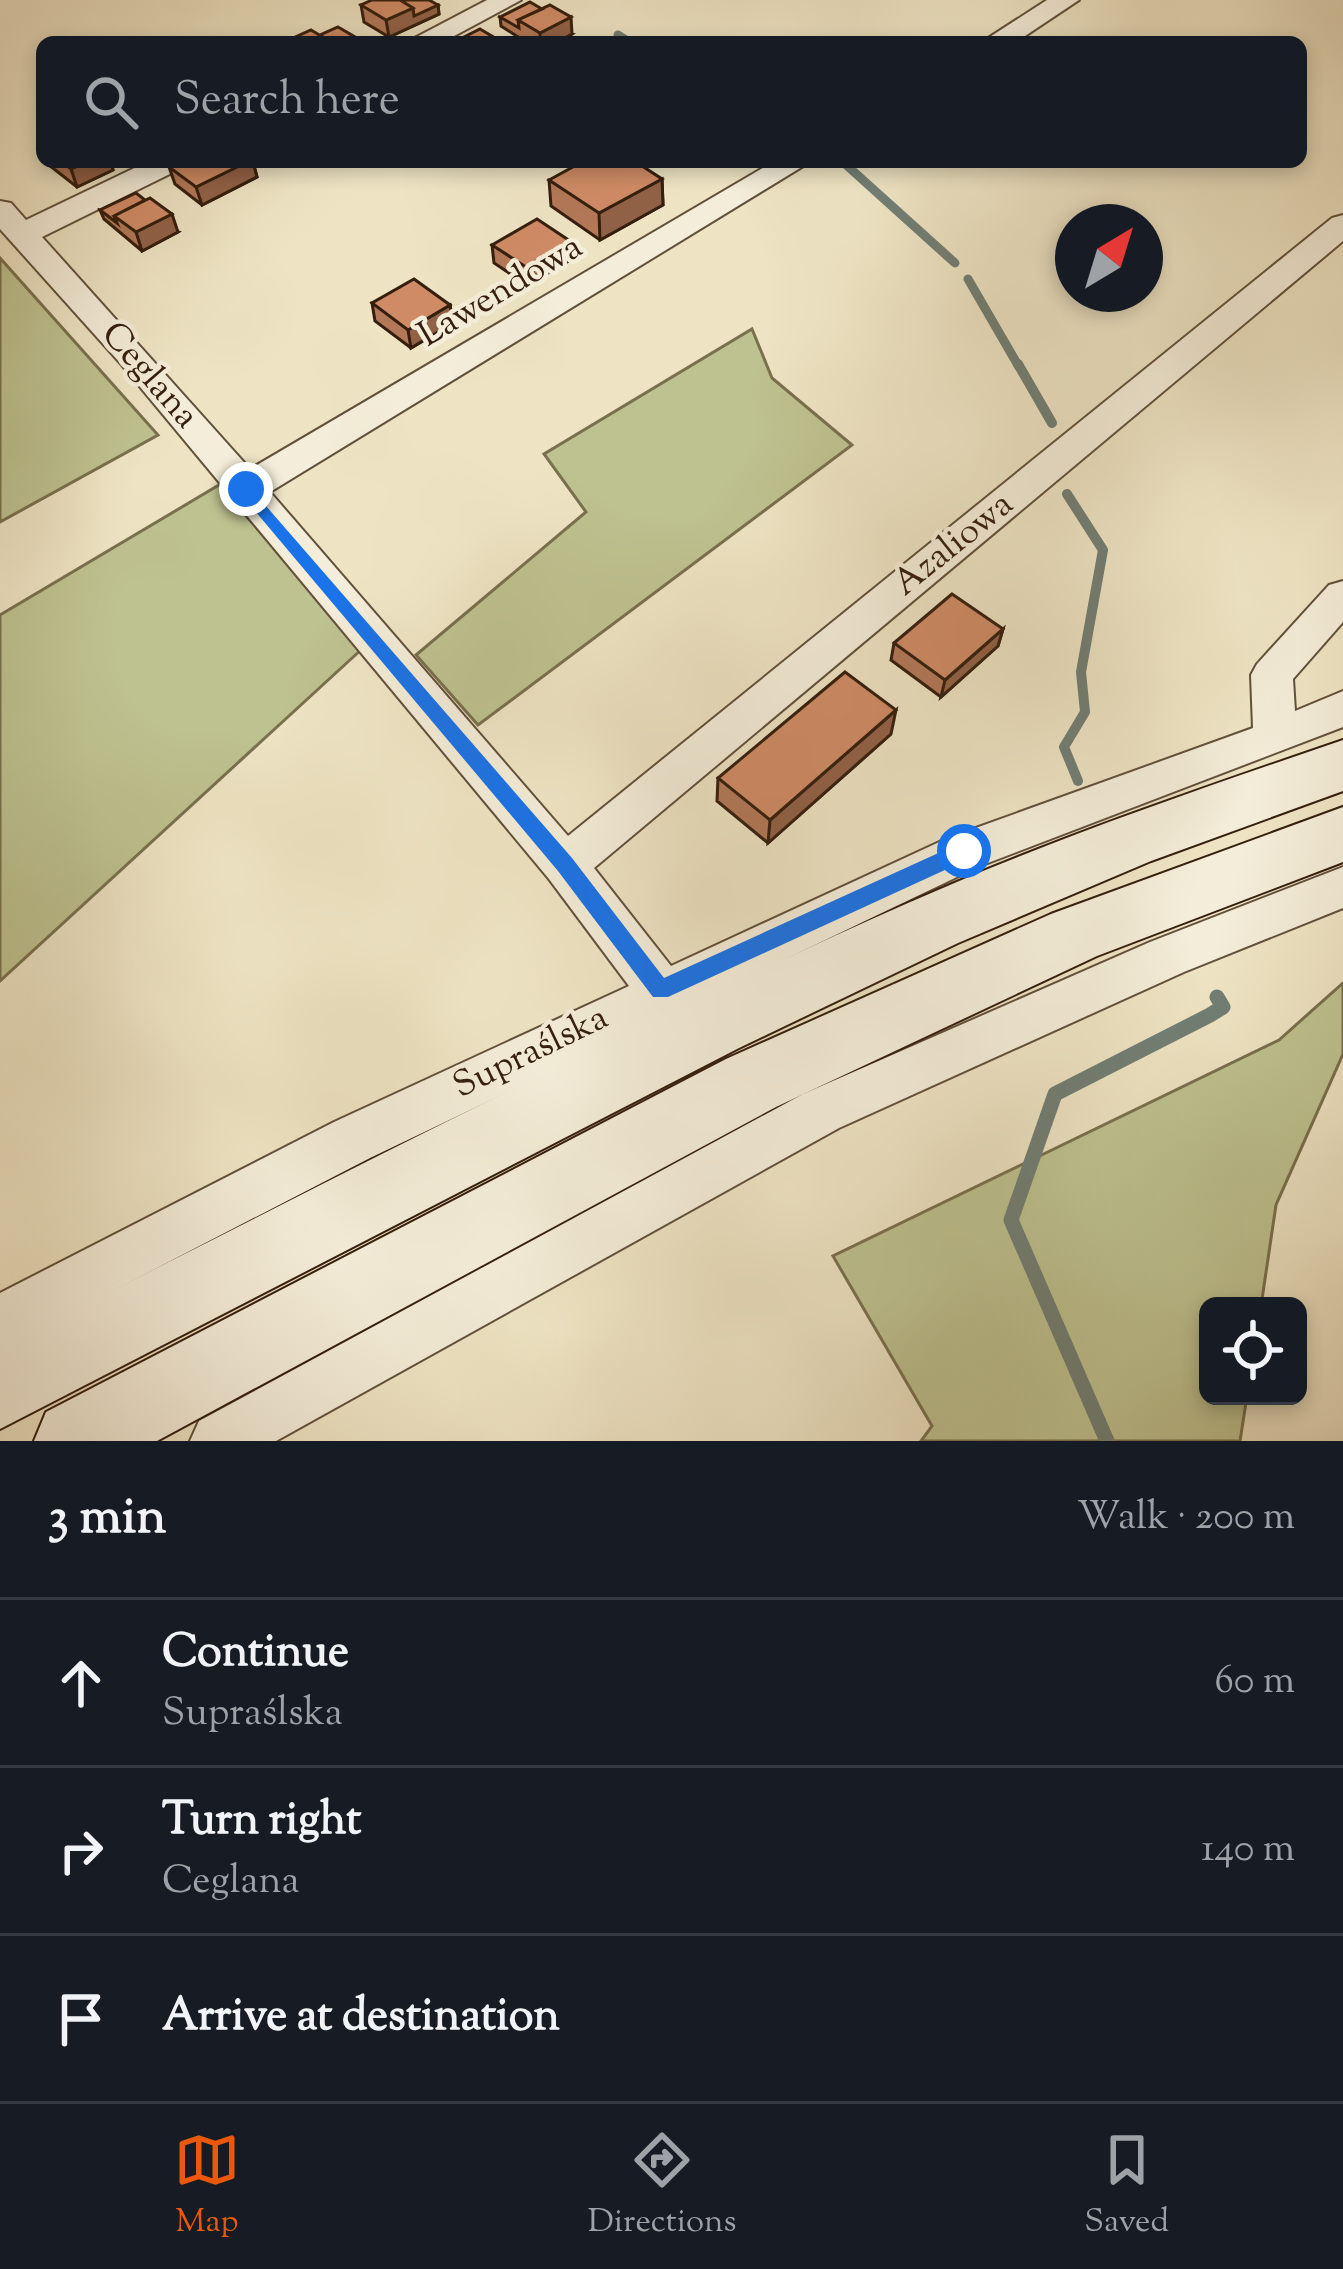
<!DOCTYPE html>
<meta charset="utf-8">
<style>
:root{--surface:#171b24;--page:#20242c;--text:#f1f3f6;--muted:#9ea1a6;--line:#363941;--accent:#ea580c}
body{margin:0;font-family:"Sorts Mill Goudy",serif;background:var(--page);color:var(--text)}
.controls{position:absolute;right:36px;bottom:36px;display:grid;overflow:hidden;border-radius:18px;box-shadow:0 6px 18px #0003}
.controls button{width:108px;height:108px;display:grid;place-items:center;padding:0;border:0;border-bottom:3px solid var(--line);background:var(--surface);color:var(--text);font:60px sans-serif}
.compass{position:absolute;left:1055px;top:204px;width:108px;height:108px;border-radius:50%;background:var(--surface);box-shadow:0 6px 18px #0003;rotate:38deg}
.stop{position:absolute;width:36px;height:36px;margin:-27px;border:9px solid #1a73e8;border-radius:50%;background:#fff}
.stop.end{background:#1a73e8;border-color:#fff;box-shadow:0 3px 12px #0008}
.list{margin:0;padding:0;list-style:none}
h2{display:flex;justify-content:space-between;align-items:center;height:156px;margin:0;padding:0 48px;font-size:51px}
h2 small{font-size:39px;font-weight:400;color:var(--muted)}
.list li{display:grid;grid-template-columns:78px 1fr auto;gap:36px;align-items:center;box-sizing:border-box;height:168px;padding:0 48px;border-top:3px solid var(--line)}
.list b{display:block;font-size:45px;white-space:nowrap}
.list p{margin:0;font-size:39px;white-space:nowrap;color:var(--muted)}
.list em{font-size:39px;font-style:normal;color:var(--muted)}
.icon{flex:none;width:66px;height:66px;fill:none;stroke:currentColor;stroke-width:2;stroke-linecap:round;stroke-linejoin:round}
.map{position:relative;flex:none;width:1343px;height:1441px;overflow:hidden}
.search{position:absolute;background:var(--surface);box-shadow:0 6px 18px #0003;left:36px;right:36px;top:36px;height:132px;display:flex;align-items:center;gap:30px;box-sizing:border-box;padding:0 42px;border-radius:18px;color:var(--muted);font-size:45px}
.sheet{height:660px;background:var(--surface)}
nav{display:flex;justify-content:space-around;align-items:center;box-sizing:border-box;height:168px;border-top:3px solid var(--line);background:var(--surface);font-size:33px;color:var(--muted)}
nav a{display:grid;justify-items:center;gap:6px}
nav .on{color:var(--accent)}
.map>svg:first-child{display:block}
.green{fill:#bec290;stroke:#79704e;stroke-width:3}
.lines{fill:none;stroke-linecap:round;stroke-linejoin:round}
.stream-far2{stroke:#717e74;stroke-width:9}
.stream-far1{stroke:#717e74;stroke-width:10}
.stream{stroke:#717e74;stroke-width:15}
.street-casing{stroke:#62503b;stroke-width:4}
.secondary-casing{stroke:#341e0d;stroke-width:4}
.street{fill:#f4edd9;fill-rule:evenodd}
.secondary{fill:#f4edd9;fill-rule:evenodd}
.wall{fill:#b27858;stroke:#341e0d;stroke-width:3}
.shaded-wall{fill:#916147;stroke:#341e0d;stroke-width:3}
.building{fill:#cf8b66;stroke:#341e0d;stroke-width:3}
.route{fill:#1a73e8}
.labels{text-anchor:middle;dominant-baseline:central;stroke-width:9;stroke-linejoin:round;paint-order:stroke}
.street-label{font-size:36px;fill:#341e0d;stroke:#f4edd9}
</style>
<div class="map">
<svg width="1343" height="1441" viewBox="0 0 1343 1441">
<rect width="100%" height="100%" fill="#eee4c4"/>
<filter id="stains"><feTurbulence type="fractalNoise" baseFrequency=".00167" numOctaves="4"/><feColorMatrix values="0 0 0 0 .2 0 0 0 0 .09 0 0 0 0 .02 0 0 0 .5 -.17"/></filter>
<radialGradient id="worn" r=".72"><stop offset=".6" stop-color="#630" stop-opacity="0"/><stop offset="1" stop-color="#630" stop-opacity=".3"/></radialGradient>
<path class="green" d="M 0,258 L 158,435 L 0,522 Z
M 752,329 L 772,378 L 852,445 L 478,725 L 416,655 L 586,512 L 544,454 Z
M 219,485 L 363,648 L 0,981 L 0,615 Z
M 1343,983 L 1343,1054 L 1276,1205 L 1261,1306 L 1208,1306 L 1208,1396 L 1247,1396 L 1240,1441 L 921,1441 L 932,1426 L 833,1256 L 1279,1040 Z"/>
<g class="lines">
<path class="stream-far2" d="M 618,35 L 629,42
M 843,162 L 955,263
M 968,279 L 1019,367"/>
<path class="stream-far1" d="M 1018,364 L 1052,423
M 1067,494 L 1103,550 L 1081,672 L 1085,712 L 1064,747 L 1078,781"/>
<path class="stream" d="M 1107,1441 L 1011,1220 L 1055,1094 L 1210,1015 L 1223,1007 L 1217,997"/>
<defs>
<path id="street" d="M 487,0 L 521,0 L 443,42 L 407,42 Z
M 1047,0 L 1079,0 L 1016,42 L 982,42 Z
M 147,162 L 186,162 L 182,168 L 42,237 L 250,469 L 773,162 L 810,162 L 270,492 L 568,836 L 1332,218 L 1343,215 L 1343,241 L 594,868 L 671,966 L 948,838 L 1253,728 L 1251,675 L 1257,664 L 1329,585 L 1343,581 L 1343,622 L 1293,679 L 1295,711 L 1343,691 L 1343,727 L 980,866 L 370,1158 L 0,1349 L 0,1293 L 334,1122 L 629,986 L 549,879 L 121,364 L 0,229 L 0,201 L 11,203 L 26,220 Z
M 1343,867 L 1343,908 L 1184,972 L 839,1128 L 276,1441 L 190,1441 L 199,1421 L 803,1094 L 1150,942 Z"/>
<path id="secondary" d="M 1343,740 L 1343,791 L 1151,861 L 958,943 L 739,1048 L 0,1429 L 0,1347 C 301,1196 600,1039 908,903 C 1050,840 1197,790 1343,740 Z
M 1343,807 L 1343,862 L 1097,956 L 776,1107 L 157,1441 L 34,1441 L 46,1412 L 726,1059 L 1051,914 Z"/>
</defs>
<use href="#street" class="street-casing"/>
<use href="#secondary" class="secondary-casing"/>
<use href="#street" class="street"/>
<use href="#secondary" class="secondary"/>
</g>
<path class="wall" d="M 361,5 L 438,5 L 439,14 L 389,37 L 364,22 Z
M 500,17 L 572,34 L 558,42 L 526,42 L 501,26 Z
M 45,162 L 111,162 L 113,170 L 77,187 Z
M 179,162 L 253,162 L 257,177 L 202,205 L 175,184 L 169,167 Z
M 662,179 L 663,205 L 600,240 L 551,206 L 549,180 Z
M 100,210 L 178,232 L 142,251 L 104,219 Z
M 570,241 L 572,259 L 527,285 L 494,263 L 492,245 Z
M 372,303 L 450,305 L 453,323 L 411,348 L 375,321 Z
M 1003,629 L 998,646 L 941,697 L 891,660 L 894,643 Z
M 891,734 L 768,843 L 717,801 L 718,778 Z"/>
<path class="shaded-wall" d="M 438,5 L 439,14 L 389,37 L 386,20 L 413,8 Z
M 571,17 L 572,34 L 558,42 L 540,42 L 540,33 Z
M 86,162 L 111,162 L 113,170 L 77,187 L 71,169 Z
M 247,162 L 253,162 L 257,177 L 202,205 L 196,187 Z
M 662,179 L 663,205 L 600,240 L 599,213 Z
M 172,214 L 178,232 L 142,251 L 136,232 Z
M 570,241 L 572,259 L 527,285 L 526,267 Z
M 450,305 L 453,323 L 411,348 L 408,330 Z
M 1003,629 L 998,646 L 941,697 L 945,680 Z
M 896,710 L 891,734 L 768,843 L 770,820 Z"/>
<path class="building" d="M 372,0 L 400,0 L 413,8 L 386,20 L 361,5 Z
M 400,0 L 429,0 L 438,5 L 414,16 L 413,8 Z
M 530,2 L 542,9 L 518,20 L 519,28 L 500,17 Z
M 550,5 L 571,17 L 540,33 L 518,20 Z
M 338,27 L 362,41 L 331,42 L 320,35 Z
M 480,29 L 502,42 L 454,42 Z
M 311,30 L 331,42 L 284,42 Z
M 62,162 L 86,162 L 71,169 Z
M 179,162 L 247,162 L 196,187 L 169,167 Z
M 582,162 L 636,162 L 662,179 L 599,213 L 549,180 Z
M 136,193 L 145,200 L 114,216 L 117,223 L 100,210 Z
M 150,198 L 172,214 L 136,232 L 114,216 Z
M 537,219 L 570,241 L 526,267 L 492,245 Z
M 414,279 L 450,305 L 408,330 L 372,303 Z
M 952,594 L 1003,629 L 945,680 L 894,643 Z
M 845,672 L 896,710 L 770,820 L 718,778 Z"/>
<path class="route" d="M 246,483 L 572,858 L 664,978 L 956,845 L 971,845 L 971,858 L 668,997 L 653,997 L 558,871 L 240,493 L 240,484 Z"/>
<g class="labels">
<g class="street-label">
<text transform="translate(501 292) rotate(-31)">Lawendowa</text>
<text transform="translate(149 376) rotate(49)">Ceglana</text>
<text transform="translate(954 545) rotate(-39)">Azaliowa</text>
<text transform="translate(531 1053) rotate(-26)">Supraślska</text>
</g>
</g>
<rect width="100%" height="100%" filter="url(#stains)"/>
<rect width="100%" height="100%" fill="url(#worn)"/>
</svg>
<div class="controls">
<button><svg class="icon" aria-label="locate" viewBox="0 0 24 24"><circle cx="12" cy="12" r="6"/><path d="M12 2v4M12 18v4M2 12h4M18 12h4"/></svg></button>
</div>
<svg class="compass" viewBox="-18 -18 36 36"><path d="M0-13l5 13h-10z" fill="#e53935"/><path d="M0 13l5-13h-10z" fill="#9ea1a6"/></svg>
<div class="stop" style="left:964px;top:851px"></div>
<div class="stop end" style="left:246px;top:489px"></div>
<div class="search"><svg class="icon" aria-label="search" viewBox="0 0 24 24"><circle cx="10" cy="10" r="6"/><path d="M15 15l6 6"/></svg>Search here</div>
</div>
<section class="sheet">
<h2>3 min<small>Walk · 200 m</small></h2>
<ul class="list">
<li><svg class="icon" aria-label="ahead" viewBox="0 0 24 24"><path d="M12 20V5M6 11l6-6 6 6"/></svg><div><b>Continue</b><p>Supraślska</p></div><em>60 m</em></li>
<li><svg class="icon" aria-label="right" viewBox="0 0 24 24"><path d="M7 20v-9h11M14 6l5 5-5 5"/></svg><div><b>Turn right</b><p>Ceglana</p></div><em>140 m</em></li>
<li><svg class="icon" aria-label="arrive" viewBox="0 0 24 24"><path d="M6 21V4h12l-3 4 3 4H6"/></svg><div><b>Arrive at destination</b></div></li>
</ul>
</section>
<nav>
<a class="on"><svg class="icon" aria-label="map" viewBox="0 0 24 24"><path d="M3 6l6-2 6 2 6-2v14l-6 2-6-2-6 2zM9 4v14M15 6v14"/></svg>Map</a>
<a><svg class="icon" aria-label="directions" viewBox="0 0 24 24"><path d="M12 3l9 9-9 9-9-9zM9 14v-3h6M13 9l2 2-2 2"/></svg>Directions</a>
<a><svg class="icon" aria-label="saved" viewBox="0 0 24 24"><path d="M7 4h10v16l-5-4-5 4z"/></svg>Saved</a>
</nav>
